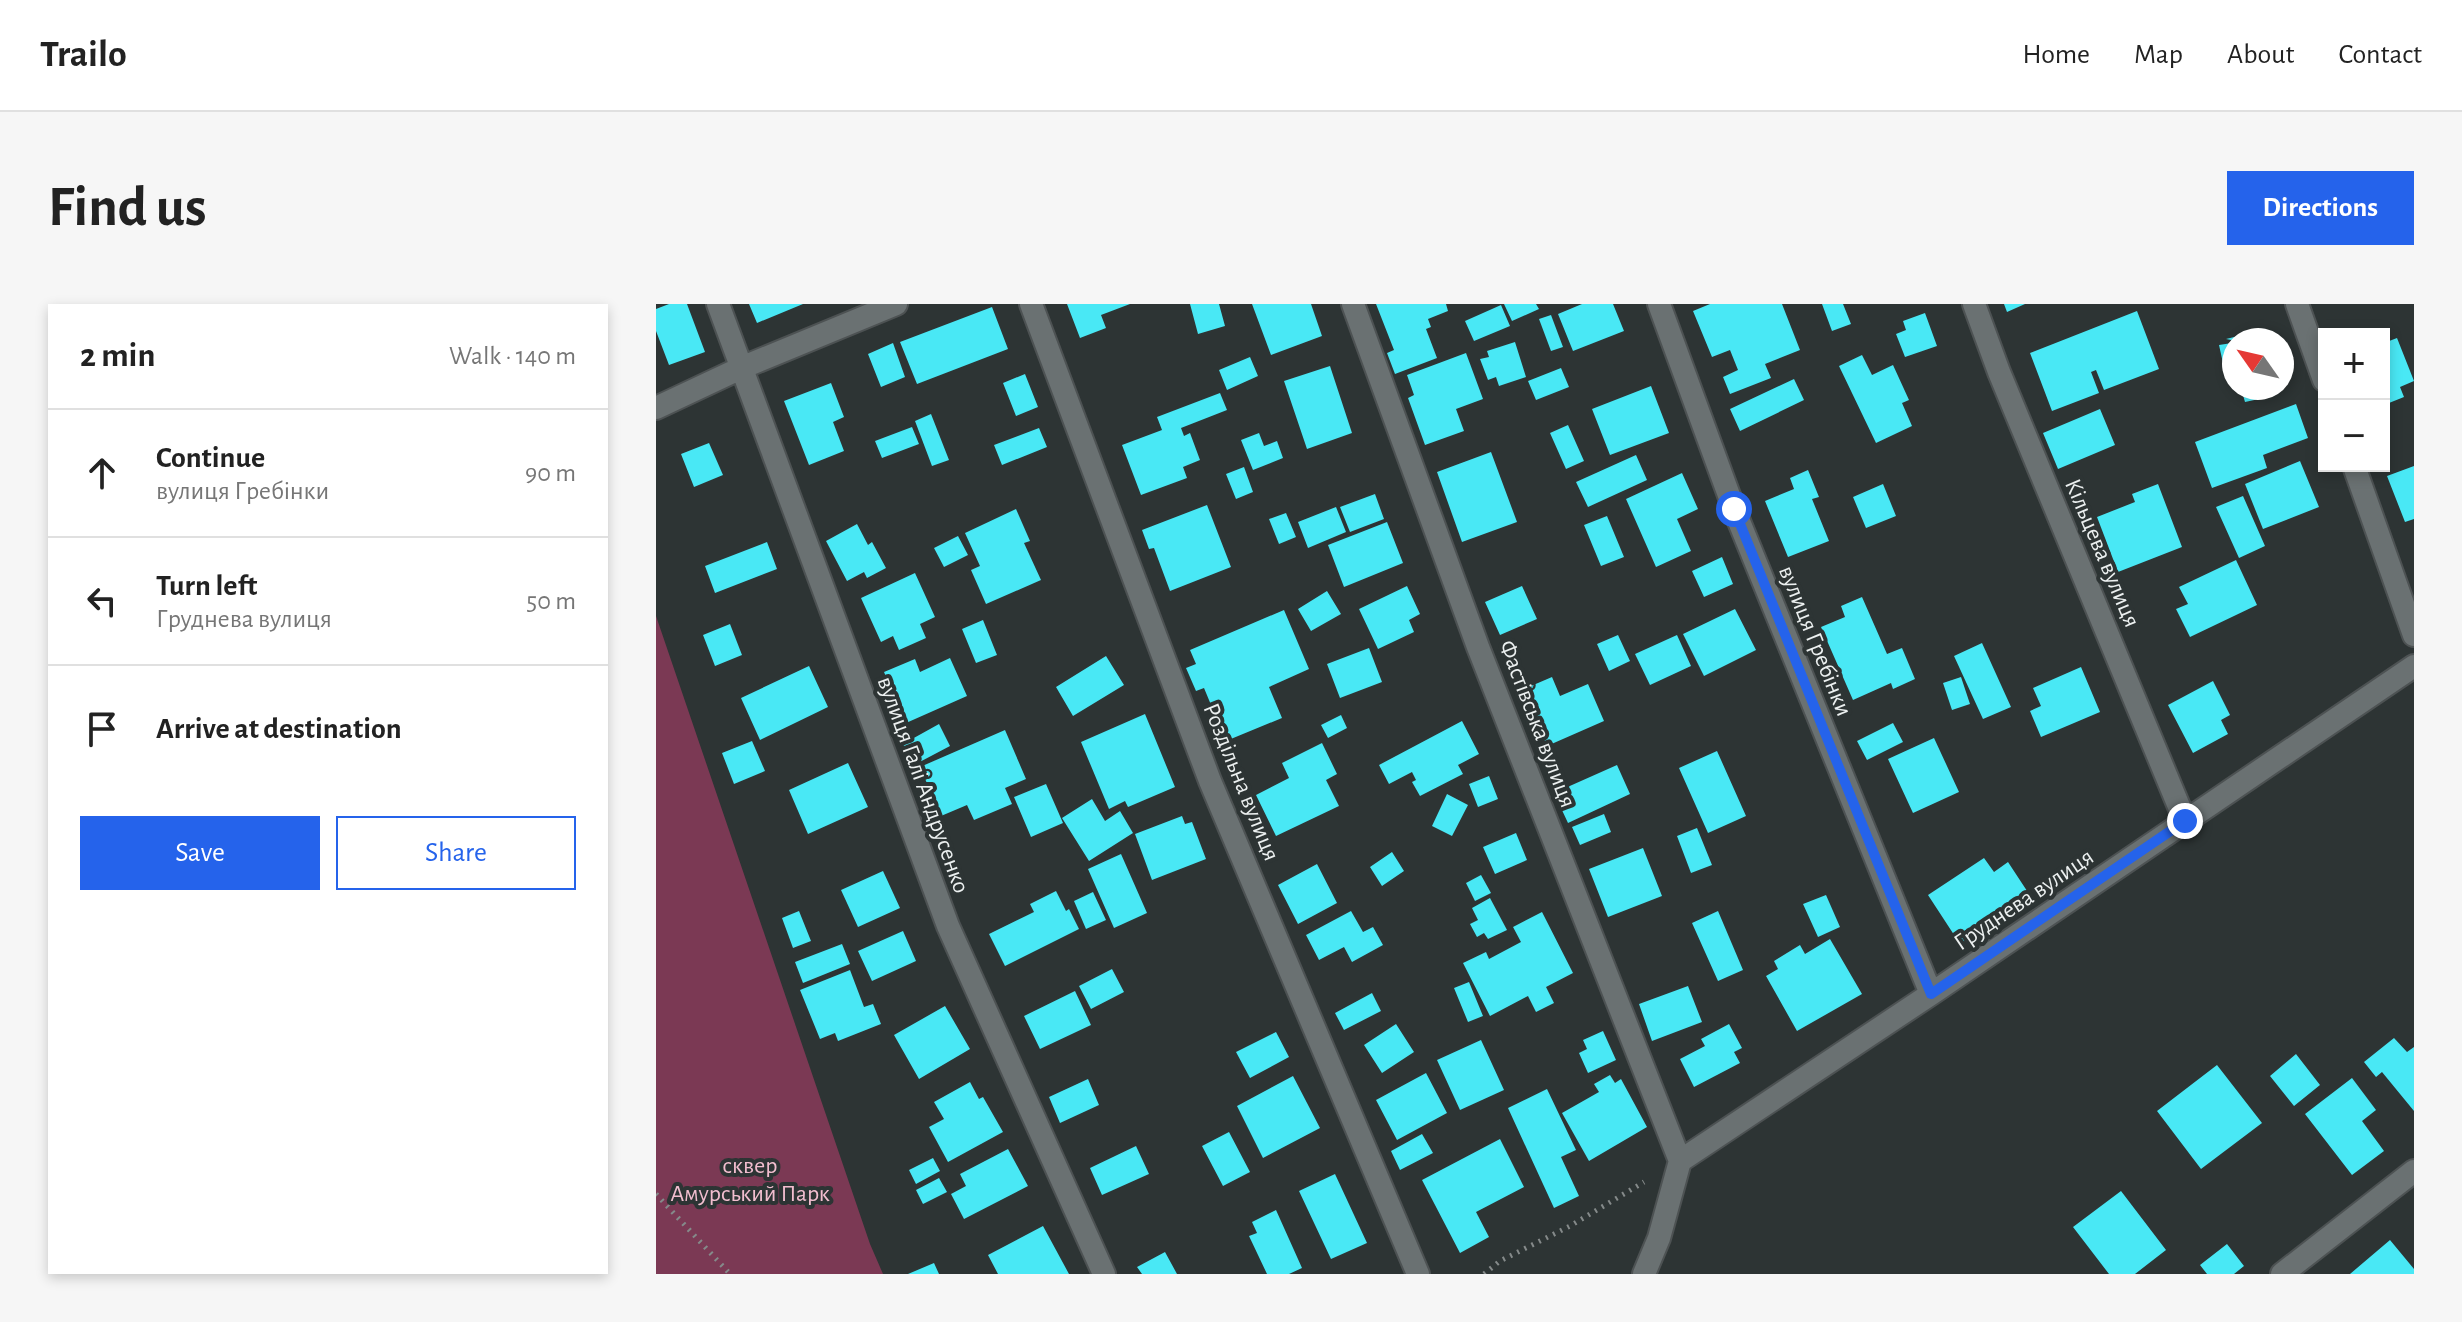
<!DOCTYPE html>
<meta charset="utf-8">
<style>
:root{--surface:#fff;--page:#f6f6f6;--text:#222;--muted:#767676;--line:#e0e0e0;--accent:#2563eb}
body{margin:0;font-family:"Alegreya Sans",sans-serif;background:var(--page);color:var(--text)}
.controls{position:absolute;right:24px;top:24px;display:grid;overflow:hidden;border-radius:0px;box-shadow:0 4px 12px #0003}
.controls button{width:72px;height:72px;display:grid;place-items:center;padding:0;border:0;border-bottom:2px solid var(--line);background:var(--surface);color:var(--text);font:40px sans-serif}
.compass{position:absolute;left:1566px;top:24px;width:72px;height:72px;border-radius:50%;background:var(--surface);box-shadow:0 4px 12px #0003;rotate:304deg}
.stop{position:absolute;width:24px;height:24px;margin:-18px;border:6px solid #2563eb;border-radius:50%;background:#fff}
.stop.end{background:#2563eb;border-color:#fff;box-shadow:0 2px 8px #0008}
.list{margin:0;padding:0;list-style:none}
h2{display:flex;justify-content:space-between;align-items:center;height:104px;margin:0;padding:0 32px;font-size:34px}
h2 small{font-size:26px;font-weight:400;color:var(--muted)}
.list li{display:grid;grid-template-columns:52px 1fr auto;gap:24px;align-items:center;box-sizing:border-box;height:128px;padding:0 32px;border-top:2px solid var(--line)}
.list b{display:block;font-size:30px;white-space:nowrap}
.list p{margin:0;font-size:26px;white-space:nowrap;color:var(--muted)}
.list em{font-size:26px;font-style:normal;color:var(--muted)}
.actions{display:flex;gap:16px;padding:24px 32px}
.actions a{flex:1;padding:18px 0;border:2px solid var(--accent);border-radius:0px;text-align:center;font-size:28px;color:var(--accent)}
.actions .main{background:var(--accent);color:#fff}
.icon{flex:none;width:44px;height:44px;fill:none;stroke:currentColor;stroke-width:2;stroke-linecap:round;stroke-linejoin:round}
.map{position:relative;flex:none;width:1758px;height:970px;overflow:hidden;border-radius:0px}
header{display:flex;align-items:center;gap:48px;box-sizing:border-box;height:112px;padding:0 40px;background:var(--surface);border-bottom:2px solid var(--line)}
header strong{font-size:38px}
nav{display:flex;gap:44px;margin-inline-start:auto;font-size:28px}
.intro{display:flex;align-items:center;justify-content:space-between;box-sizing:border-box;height:192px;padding:0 48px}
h1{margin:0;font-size:56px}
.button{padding:20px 36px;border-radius:0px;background:var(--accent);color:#fff;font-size:28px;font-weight:700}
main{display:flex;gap:48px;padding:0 48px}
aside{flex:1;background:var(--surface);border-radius:0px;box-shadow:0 4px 12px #0003}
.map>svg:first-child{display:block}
.green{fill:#7b3954}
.building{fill:#49e8f5}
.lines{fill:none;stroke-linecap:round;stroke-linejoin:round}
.minor-casing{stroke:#4d5253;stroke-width:26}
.path{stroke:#858a8a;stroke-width:5;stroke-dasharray:2 6;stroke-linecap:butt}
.minor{stroke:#6a7172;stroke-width:22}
.route{stroke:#2563eb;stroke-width:10}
.labels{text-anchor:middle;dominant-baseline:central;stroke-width:8;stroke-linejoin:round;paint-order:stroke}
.street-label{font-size:24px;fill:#ecf0f0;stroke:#2d3434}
.park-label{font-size:24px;fill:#f2becf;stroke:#2d3434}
</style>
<header>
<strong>Trailo</strong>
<nav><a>Home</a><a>Map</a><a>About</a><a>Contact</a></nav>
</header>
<div class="intro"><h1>Find us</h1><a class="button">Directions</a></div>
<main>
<aside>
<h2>2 min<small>Walk · 140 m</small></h2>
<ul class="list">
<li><svg class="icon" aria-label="ahead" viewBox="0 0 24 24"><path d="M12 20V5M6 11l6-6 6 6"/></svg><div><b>Continue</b><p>вулиця Гребінки</p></div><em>90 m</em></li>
<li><svg class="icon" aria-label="left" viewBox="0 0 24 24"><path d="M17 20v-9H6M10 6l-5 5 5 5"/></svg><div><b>Turn left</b><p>Груднева вулиця</p></div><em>50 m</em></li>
<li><svg class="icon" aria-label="arrive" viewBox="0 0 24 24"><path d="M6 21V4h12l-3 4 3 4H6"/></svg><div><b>Arrive at destination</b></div></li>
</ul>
<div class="actions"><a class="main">Save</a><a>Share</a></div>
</aside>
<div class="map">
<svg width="1758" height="970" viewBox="0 0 1758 970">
<rect width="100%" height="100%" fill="#2d3434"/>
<path class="green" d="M 0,312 L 214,940 L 227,970 L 0,970 Z"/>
<path class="building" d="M 13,0 L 31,0 L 49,48 L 13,61 L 0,27 L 0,5 Z
M 93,0 L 147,0 L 101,19 Z
M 411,0 L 474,0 L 445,11 L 450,24 L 424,34 Z
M 534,0 L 563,0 L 569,22 L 542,30 Z
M 596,0 L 655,0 L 666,32 L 615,51 Z
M 720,0 L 790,0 L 792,7 L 772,15 L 775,23 L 770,25 L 781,54 L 739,70 L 731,49 L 738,46 Z
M 848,0 L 880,0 L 883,5 L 856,17 Z
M 926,0 L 957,0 L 968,27 L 917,47 L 902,10 Z
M 1054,0 L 1126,0 L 1144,46 L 1109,60 L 1115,74 L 1074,90 L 1067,73 L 1082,66 L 1074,46 L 1056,53 L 1037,7 Z
M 1166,0 L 1187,0 L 1195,20 L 1176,27 Z
M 1348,0 L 1369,0 L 1351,8 Z
M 845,1 L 854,22 L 818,37 L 809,17 Z
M 336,3 L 352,45 L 261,80 L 244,38 Z
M 1481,7 L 1503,65 L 1448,86 L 1440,66 L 1435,68 L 1443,89 L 1396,107 L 1374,49 Z
M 1269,9 L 1281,42 L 1249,53 L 1240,30 L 1250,26 L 1247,17 Z
M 895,11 L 907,43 L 895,47 L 883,15 Z
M 1603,27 L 1605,36 L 1578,36 L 1578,57 L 1567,59 L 1563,41 L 1576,39 L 1575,36 L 1570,35 Z
M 1741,34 L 1758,77 L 1744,83 L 1748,93 L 1728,101 L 1728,39 Z
M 859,38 L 870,73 L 843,82 L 840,73 L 832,76 L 824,55 L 833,53 L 831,47 Z
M 237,39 L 249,73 L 225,83 L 212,50 Z
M 810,49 L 827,95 L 800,105 L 808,127 L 769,141 L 752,94 L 758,91 L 751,71 Z
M 1206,51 L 1216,71 L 1237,61 L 1253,96 L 1246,99 L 1256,122 L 1220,139 L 1183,62 Z
M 594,53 L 602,72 L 571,86 L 563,66 Z
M 674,62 L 696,129 L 651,145 L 628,77 Z
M 905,64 L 913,83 L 880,96 L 872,77 Z
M 369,70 L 382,103 L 360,112 L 347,79 Z
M 1138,75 L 1148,96 L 1084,127 L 1074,105 Z
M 175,79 L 188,113 L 177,118 L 188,147 L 153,161 L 128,97 Z
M 995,82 L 1013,129 L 954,151 L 936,105 Z
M 1585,84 L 1615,84 L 1617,92 L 1589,98 Z
M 564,89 L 571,106 L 525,124 L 528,132 L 534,129 L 544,156 L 527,163 L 531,174 L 485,191 L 466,141 L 506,126 L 501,113 Z
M 1640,100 L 1652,134 L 1607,151 L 1611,164 L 1556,184 L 1539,138 Z
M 1444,105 L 1459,141 L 1402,165 L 1387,129 Z
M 275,110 L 293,156 L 276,162 L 259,117 Z
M 912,121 L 928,157 L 910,165 L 894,129 Z
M 256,123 L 263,140 L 226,154 L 219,137 Z
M 383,124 L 391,143 L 346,161 L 338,141 Z
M 603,129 L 608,142 L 621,137 L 627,154 L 597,166 L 585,136 Z
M 53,139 L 67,171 L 38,183 L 25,150 Z
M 835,148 L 861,218 L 806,238 L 781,168 Z
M 980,151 L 991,176 L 932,203 L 920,178 Z
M 1644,157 L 1663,203 L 1607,225 L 1589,180 Z
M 1758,162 L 1758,215 L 1749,218 L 1731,172 Z
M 588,163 L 597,188 L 580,195 L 570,170 Z
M 1152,166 L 1163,193 L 1156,195 L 1173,237 L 1132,253 L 1109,197 L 1138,185 L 1134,174 Z
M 1026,169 L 1042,205 L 1021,215 L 1035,247 L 1000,263 L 970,195 Z
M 1227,180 L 1240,212 L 1210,224 L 1197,193 Z
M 1502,180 L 1526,243 L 1462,268 L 1441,213 L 1479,198 L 1476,190 Z
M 719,190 L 728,215 L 694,228 L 684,203 Z
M 1587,192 L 1609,242 L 1583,254 L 1560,203 Z
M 551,201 L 575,263 L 514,287 L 498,244 L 493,245 L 486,226 Z
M 680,203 L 690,228 L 652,244 L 642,218 Z
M 360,205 L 374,237 L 368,239 L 385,276 L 330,300 L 315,266 L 324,262 L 309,229 Z
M 630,209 L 640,233 L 623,240 L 613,215 Z
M 951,212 L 968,253 L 945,262 L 928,221 Z
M 731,218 L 747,259 L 688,283 L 672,241 Z
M 201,220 L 212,241 L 216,238 L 230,264 L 211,274 L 208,268 L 191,277 L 170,237 Z
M 302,232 L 312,251 L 288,263 L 278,244 Z
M 111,238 L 121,265 L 59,289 L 49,262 Z
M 1066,253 L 1077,280 L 1048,293 L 1036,267 Z
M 1580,256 L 1601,301 L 1534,333 L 1520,305 L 1532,300 L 1523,283 Z
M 259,269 L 279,313 L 264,320 L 270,334 L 243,346 L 237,332 L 225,338 L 205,294 Z
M 751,282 L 764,310 L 753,316 L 758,328 L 722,345 L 703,305 Z
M 866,282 L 881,315 L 844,331 L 829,298 Z
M 671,287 L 685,310 L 655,327 L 642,305 Z
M 1206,293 L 1231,350 L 1246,344 L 1259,375 L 1237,385 L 1235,379 L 1197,396 L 1165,323 L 1189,313 L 1185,302 Z
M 1079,305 L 1100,346 L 1048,372 L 1027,330 Z
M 628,306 L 653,365 L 613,383 L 626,414 L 570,437 L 548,384 L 540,387 L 530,364 L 540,360 L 534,346 Z
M 327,316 L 341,351 L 320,359 L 306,325 Z
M 74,320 L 86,351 L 59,362 L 47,331 Z
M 962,331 L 974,357 L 953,367 L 941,340 Z
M 1021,331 L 1035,362 L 994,381 L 979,350 Z
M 1326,339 L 1355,403 L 1327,415 L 1298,352 Z
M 713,344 L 726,378 L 684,394 L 671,360 Z
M 450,352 L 468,381 L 417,412 L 400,383 Z
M 294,354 L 311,392 L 250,419 L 228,368 L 259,355 L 264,368 Z
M 153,362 L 172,403 L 104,436 L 85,394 Z
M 1425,363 L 1444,408 L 1385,433 L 1374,407 L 1385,402 L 1377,384 Z
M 896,373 L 904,392 L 932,380 L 948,417 L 891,442 L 875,405 L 871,406 L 863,387 Z
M 1305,373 L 1314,400 L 1296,406 L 1287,379 Z
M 1557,377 L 1574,411 L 1565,416 L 1572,430 L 1537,449 L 1512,401 Z
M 489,410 L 519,483 L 472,503 L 469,497 L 453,505 L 425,438 Z
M 685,411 L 691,424 L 672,434 L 665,421 Z
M 806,417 L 823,450 L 802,461 L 807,470 L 764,492 L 756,478 L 760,476 L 756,468 L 733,480 L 723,461 Z
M 1237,419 L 1247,438 L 1211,456 L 1201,437 Z
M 283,420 L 294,442 L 258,461 L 247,440 Z
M 349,426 L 370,475 L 349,484 L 356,500 L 318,516 L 311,501 L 285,512 L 264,463 Z
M 1278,434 L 1303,488 L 1257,509 L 1232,455 Z
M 96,437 L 109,467 L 78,480 L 66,449 Z
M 666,439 L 681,470 L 670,476 L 683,502 L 620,532 L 600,491 L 633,474 L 626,459 Z
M 1061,447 L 1090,512 L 1052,529 L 1023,464 Z
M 192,459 L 212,503 L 152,530 L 133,486 Z
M 961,461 L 974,490 L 912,519 L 898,489 Z
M 833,472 L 842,495 L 822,503 L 813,480 Z
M 390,480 L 407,519 L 375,533 L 358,493 Z
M 791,490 L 812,501 L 796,532 L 776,522 Z
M 436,495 L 449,517 L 464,507 L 477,529 L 433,557 L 406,514 Z
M 948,510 L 955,528 L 924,541 L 916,523 Z
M 526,512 L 529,520 L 536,518 L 550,555 L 496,576 L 479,530 Z
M 1041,524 L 1056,561 L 1035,569 L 1021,532 Z
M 860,529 L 871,556 L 839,570 L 827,543 Z
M 987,544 L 1006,592 L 952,613 L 933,565 Z
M 736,548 L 748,567 L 726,582 L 714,563 Z
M 465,550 L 491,609 L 458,624 L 432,565 Z
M 1328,554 L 1338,568 L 1352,558 L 1375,593 L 1304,640 L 1272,591 Z
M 661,560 L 681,599 L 642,620 L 622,581 Z
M 227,567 L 244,604 L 202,623 L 185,586 Z
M 825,571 L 835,589 L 819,597 L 810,579 Z
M 400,587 L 410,607 L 413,605 L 423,625 L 349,662 L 333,630 L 378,608 L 374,600 Z
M 437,588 L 450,616 L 430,625 L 418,597 Z
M 1170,591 L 1184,623 L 1162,633 L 1147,600 Z
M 834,594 L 851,626 L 832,635 L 828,629 L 821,633 L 814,620 L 822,616 L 816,604 Z
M 143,607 L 155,637 L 137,644 L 126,614 Z
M 695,607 L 707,628 L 717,623 L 727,641 L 696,658 L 688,643 L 663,656 L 650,631 Z
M 1062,607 L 1087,666 L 1062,677 L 1036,619 Z
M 886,608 L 917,669 L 890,683 L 898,699 L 880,708 L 872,692 L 834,712 L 807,659 L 830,648 L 833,655 L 865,638 L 857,623 Z
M 247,627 L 260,657 L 216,677 L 202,647 Z
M 1174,635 L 1206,690 L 1141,727 L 1110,672 L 1122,665 L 1118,657 L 1144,641 L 1149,650 Z
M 186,640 L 194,660 L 147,679 L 139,658 Z
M 456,665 L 468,688 L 435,705 L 423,682 Z
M 194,666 L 208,703 L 217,700 L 225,720 L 182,737 L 179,729 L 164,735 L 144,686 Z
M 813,678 L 827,712 L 812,718 L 798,684 Z
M 1032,682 L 1046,718 L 996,737 L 983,700 Z
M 419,687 L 435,721 L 384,745 L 368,712 Z
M 716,689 L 725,707 L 688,726 L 679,709 Z
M 289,702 L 314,745 L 263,775 L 238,731 Z
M 740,720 L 758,748 L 726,769 L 708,741 Z
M 1073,720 L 1086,744 L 1078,748 L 1084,759 L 1038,783 L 1024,755 L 1049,742 L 1045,735 Z
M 947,727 L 960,756 L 932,769 L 923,749 L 931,745 L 927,736 Z
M 620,728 L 633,753 L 594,774 L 580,748 Z
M 1738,734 L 1751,748 L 1758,743 L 1758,807 L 1726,768 L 1720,773 L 1708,758 Z
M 825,736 L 848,786 L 804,806 L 781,756 Z
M 1640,750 L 1664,781 L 1638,802 L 1614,772 Z
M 1561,761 L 1606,819 L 1545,865 L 1501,807 Z
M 770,769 L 791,809 L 741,836 L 720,796 Z
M 954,771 L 959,779 L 965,775 L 991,823 L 933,857 L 906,809 L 943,788 L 938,780 Z
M 637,772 L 664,824 L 607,854 L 581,802 Z
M 1696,774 L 1720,806 L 1706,817 L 1728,847 L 1696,871 L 1649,810 Z
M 432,775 L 443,801 L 404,819 L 393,793 Z
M 314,778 L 323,795 L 327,793 L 347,828 L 292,858 L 273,823 L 288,815 L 278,798 Z
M 891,785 L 920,846 L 905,853 L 923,892 L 898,904 L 852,804 Z
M 573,828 L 594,868 L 567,882 L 546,842 Z
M 766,830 L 777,849 L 744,866 L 735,847 Z
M 844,835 L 868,883 L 820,908 L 833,933 L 804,949 L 766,876 Z
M 480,842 L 493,870 L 446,891 L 434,864 Z
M 352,845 L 372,882 L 308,915 L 295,890 L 310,882 L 304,870 Z
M 277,854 L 284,867 L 260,880 L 253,866 Z
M 679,870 L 711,939 L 675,955 L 643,887 Z
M 283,874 L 291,888 L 267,900 L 260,886 Z
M 1465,887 L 1510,946 L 1479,970 L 1453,970 L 1417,923 Z
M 620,906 L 646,964 L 633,970 L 611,970 L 593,932 L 601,929 L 596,918 Z
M 387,922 L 413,970 L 342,970 L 332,951 Z
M 1734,936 L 1758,965 L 1758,970 L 1694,970 Z
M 1571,940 L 1588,962 L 1578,970 L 1551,970 L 1544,961 Z
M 509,948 L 521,970 L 486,970 L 481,963 Z
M 278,959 L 283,970 L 252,970 Z"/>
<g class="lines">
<defs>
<path id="minor" d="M 62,0 L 292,622 L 448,970
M 375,0 L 554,477 L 762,970
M 697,0 L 822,343 L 1024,857
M 1003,0 L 1078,205 L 1275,690
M 1318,0 L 1343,68 L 1529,517
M 1641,0 L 1668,76
M 0,104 L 85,64 L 240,0
M 1698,162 L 1758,331
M 988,970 L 1003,934 L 1024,857 L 1275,690 L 1758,362
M 1626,970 L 1758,867"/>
</defs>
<use href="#minor" class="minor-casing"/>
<path class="path" d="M 0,890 L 74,970
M 828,970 L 844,957 L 914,922 L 988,878"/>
<use href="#minor" class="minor"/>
</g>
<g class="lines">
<path class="route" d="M 1078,205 L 1275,690 L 1529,517"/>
</g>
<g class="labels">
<g class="street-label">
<text transform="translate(1446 249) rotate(67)">Кільцева вулиця</text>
<text transform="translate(1159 337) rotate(68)">вулиця Гребінки</text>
<text transform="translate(881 420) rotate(69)">Фастівська вулиця</text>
<text transform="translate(585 478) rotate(68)">Роздільна вулиця</text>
<text transform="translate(267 481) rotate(70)">вулиця Галі Андрусенко</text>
<text transform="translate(1368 596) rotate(-34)">Груднева вулиця</text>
</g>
<g class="park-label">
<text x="94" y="862">сквер<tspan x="94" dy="28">Амурський Парк</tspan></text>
</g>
</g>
</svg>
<div class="controls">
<button>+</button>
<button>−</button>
</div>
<svg class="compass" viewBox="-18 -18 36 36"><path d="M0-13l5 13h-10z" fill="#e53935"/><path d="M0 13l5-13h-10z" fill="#767676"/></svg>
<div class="stop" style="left:1078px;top:205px"></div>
<div class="stop end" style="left:1529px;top:517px"></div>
</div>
</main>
